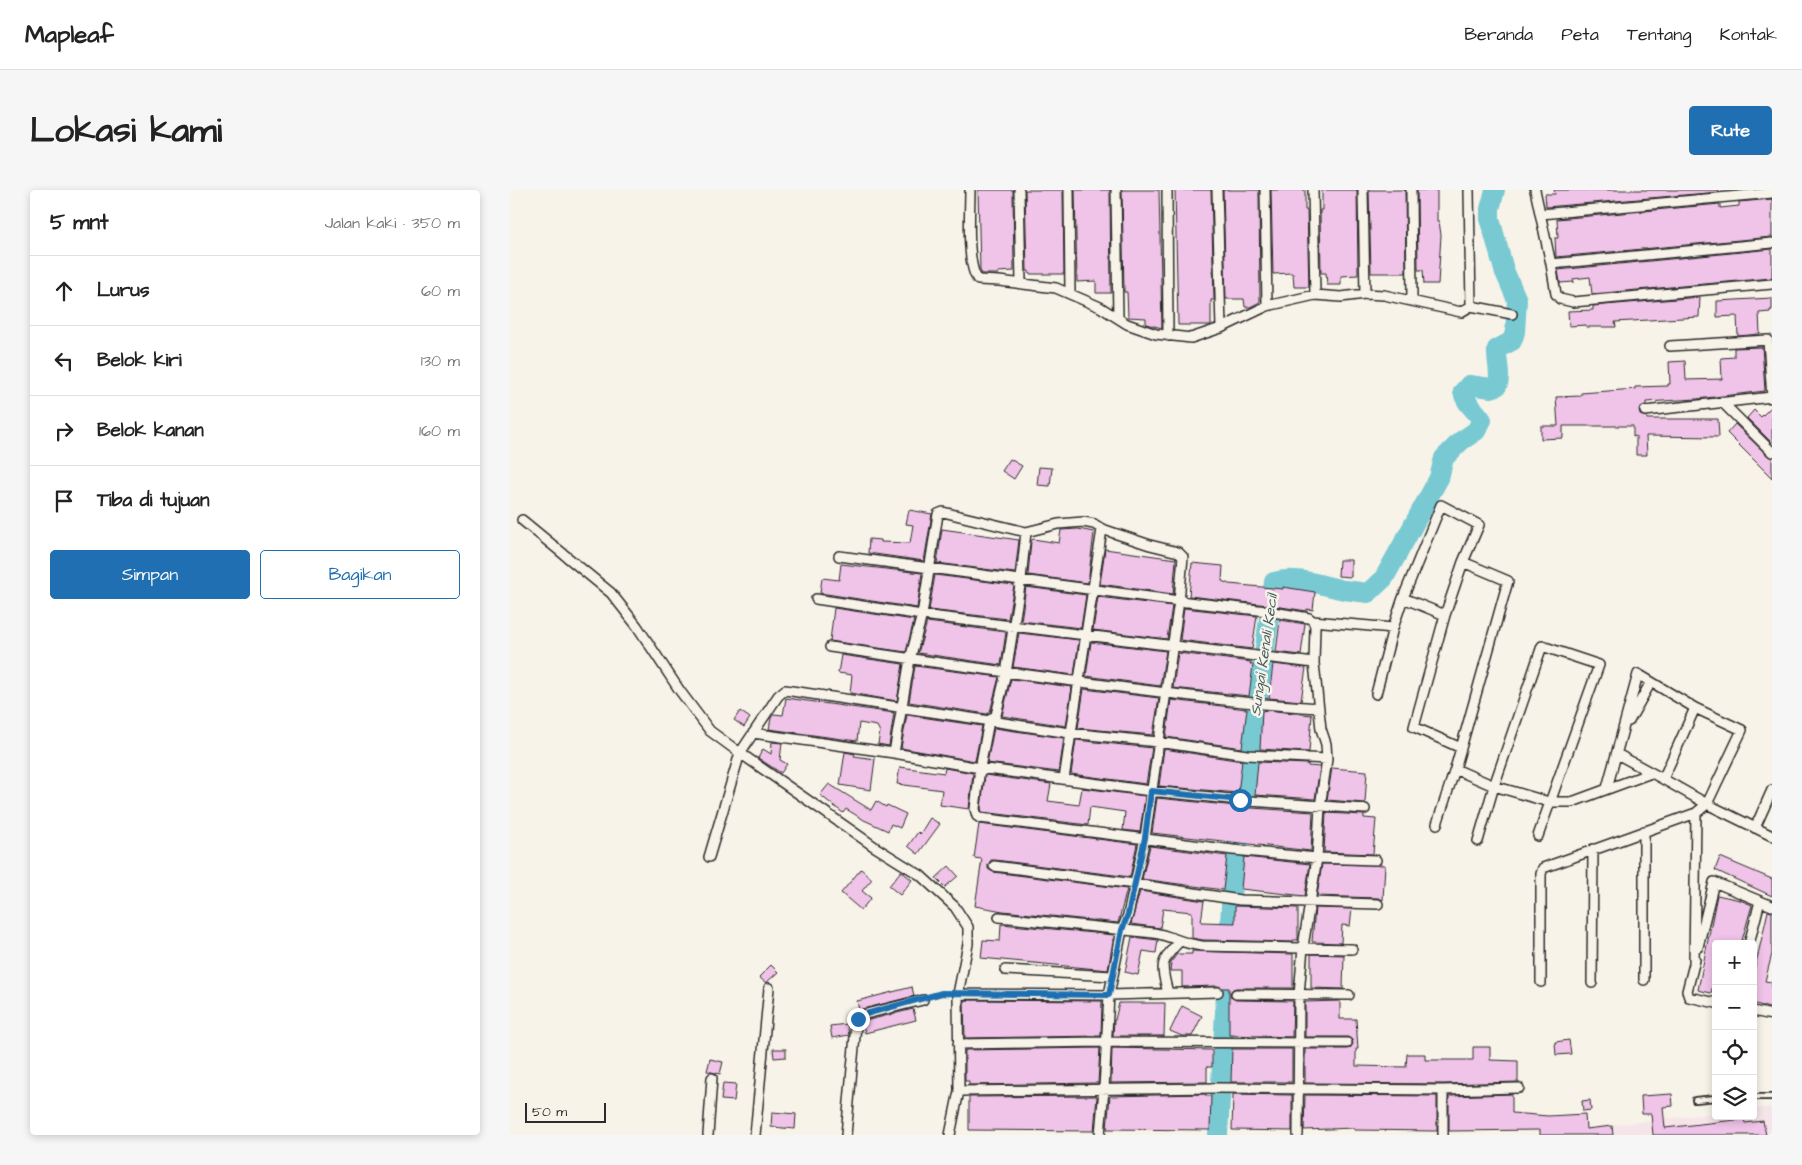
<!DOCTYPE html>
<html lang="id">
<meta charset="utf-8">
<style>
:root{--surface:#fff;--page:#f6f6f6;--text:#222;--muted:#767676;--line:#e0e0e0;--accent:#1f6fb2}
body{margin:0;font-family:"Architects Daughter",sans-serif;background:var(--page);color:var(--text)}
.controls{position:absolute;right:15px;bottom:15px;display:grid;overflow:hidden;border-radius:5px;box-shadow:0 2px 8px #0003}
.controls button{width:45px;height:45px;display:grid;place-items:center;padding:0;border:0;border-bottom:1px solid var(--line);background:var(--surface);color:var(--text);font:25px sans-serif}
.scale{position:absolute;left:15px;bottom:12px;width:81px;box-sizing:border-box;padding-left:5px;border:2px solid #2b2b2b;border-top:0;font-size:14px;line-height:18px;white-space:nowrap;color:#2b2b2b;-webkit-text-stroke:4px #f7f3e8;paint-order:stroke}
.stop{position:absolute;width:15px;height:15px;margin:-11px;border:4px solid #1f6fb2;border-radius:50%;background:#fff}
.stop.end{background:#1f6fb2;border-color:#fff;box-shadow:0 1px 5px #0008}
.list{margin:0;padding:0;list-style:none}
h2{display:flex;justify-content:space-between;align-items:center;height:65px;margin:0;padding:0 20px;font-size:21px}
h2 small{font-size:16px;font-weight:400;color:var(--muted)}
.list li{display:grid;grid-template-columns:32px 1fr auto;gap:15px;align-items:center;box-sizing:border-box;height:70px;padding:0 20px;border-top:1px solid var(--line)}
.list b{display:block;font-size:19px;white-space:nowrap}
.list em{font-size:16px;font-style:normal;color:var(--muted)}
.actions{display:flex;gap:10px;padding:15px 20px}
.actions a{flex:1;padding:11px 0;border:1px solid var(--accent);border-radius:5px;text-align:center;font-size:18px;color:var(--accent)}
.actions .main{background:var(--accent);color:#fff}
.icon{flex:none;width:28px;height:28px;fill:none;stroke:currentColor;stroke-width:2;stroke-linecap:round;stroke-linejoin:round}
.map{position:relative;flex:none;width:1262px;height:945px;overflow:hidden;border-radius:5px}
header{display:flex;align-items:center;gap:30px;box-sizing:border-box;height:70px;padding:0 25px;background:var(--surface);border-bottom:1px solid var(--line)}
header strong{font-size:24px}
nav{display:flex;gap:28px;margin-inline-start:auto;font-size:18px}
.intro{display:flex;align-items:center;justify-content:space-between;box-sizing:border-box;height:120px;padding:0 30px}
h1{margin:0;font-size:35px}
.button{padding:12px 22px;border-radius:5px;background:var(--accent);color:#fff;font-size:18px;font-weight:700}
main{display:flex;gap:30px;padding:0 30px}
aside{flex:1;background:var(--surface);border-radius:5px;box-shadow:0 2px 8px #0003}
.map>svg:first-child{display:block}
.built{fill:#f5e5e8}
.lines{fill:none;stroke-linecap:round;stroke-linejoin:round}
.river{stroke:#79c9d3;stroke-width:20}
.building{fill:#f0c3e8;stroke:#2b2b2b}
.lane-casing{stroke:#2b2b2b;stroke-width:8}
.street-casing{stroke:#2b2b2b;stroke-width:12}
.path{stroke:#2b2b2b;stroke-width:2;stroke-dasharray:5 4;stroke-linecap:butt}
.lane{stroke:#f7f3e8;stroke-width:4.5}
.street{stroke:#f7f3e8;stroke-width:9}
.route{stroke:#1f6fb2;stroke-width:6}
.labels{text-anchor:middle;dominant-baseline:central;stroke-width:5;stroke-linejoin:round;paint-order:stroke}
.water-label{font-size:15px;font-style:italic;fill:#425a5d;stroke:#f7f3e8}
</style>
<header>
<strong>Mapleaf</strong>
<nav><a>Beranda</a><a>Peta</a><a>Tentang</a><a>Kontak</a></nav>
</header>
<div class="intro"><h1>Lokasi kami</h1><a class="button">Rute</a></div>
<main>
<aside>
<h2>5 mnt<small>Jalan kaki · 350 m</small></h2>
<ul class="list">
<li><svg class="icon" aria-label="ahead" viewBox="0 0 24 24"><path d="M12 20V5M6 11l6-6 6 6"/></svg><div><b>Lurus</b></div><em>60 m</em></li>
<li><svg class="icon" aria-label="left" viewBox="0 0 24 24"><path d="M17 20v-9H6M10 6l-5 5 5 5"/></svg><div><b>Belok kiri</b></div><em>130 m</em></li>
<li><svg class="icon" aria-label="right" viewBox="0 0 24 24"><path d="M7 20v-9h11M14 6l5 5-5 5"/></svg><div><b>Belok kanan</b></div><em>160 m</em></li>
<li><svg class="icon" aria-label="arrive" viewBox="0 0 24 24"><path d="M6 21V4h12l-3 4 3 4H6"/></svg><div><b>Tiba di tujuan</b></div></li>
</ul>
<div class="actions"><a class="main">Simpan</a><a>Bagikan</a></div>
</aside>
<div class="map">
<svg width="1262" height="945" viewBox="0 0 1262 945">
<rect width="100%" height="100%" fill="#f7f3e8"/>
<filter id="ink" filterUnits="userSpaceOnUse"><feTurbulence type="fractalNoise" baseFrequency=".02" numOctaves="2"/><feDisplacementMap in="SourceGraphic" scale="10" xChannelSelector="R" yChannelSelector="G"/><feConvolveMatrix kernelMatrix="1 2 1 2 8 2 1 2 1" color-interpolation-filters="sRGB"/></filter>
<g filter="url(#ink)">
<path class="built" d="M 1260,917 L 1262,923 L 1262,945 L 1070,945 L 1069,939 L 1206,923 L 1206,926 L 1243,926 L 1243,919 Z"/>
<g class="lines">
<path class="river" d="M 708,945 L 722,698 L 764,392 C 786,385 813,396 834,400 C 842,401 850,402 858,403 L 874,388 L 899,343 L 929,288 L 934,268 L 951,251 L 966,241 L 972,230 C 966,220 955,213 953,202 L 959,195 L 981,198 L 987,196 C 992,186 986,171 987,159 L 1002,151 L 1005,142 L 1007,110 L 994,80 L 980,29 L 980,19 L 985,0"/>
</g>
<path class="building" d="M 468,0 L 503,0 L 504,81 L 488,82 L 488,84 L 472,84 L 470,80 Z
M 515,0 L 553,0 L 554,84 L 519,84 L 519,81 L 517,81 Z
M 565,0 L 600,0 L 601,103 L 586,103 L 586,91 L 567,92 Z
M 612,0 L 649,0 L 652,138 L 636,134 L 636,128 L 618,127 L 617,102 L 614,102 Z
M 665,0 L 701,0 L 704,110 L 701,110 L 701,135 L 668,135 Z
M 713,0 L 749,0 L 750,112 L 740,117 L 735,117 L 734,109 L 716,109 Z
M 761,0 L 795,0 L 795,20 L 797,20 L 799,97 L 784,97 L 783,84 L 781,83 L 763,84 Z
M 812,0 L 847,0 L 848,85 L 831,86 L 831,95 L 817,95 L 816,83 L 811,83 L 810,20 L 812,20 Z
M 859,0 L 895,0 L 896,83 L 861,83 Z
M 907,0 L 927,0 L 927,31 L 929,31 L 931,45 L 928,94 L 914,94 L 913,80 L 908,80 Z
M 1044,0 L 1209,0 L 1209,2 L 1036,17 L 1035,4 L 1045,4 Z
M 1262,9 L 1262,47 L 1046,67 L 1045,48 L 1048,48 L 1047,29 L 1210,14 L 1210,18 L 1229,16 L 1229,12 Z
M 1262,59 L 1262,88 L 1082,104 L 1080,87 L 1063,89 L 1064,92 L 1050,93 L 1048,80 Z
M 1190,107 L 1189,127 L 1105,132 L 1106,137 L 1076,137 L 1076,135 L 1059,136 L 1058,121 L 1083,120 L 1083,116 Z
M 1262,108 L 1262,120 L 1260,120 L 1260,122 L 1249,123 L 1250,144 L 1228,146 L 1227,126 L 1207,127 L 1207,111 Z
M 1252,157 L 1255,201 L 1187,209 L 1136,212 L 1136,215 L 1132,216 L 1129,219 L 1130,225 L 1137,227 L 1137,229 L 1208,229 L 1209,247 L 1136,246 L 1137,265 L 1126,265 L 1126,246 L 1123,247 L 1123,236 L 1053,236 L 1053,248 L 1031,249 L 1031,236 L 1048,236 L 1046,207 L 1071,206 L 1071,203 L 1125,199 L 1125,197 L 1158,196 L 1158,194 L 1160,194 L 1159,172 L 1175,171 L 1176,190 L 1212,189 L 1211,168 L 1224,167 L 1224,158 Z
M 1262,216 L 1262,253 L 1237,228 L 1244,220 L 1251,227 Z
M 1225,234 L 1258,266 L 1262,268 L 1262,288 L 1217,243 Z
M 500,269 L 512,276 L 504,289 L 492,281 Z
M 529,277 L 542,278 L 540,296 L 527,295 Z
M 399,320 L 422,324 L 414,371 L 358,363 L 359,349 L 371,350 L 371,352 L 400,353 L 403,335 L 396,334 Z
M 432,339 L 509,350 L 505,383 L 427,373 Z
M 568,339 L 584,342 L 578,393 L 518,385 L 521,351 L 523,349 L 549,353 L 551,340 Z
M 595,359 L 666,369 L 663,404 L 590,394 Z
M 829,370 L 841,370 L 841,387 L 828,386 Z
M 682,373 L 713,376 L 712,391 L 719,394 L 773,399 L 773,397 L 805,402 L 803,420 L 797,419 L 797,421 L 758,415 L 679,406 Z
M 331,374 L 412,383 L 407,418 L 310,403 L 312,388 L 329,390 Z
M 425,385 L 504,395 L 498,429 L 419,420 Z
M 516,397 L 576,405 L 571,438 L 511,431 Z
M 588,407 L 662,416 L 657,449 L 583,440 Z
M 324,418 L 404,430 L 396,462 L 320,451 Z
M 674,418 L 747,426 L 742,459 L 670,450 Z
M 770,430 L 795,434 L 791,465 L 766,462 Z
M 417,432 L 496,442 L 491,475 L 408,463 Z
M 509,443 L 569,450 L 564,485 L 503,477 Z
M 581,452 L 656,461 L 650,496 L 576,486 Z
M 668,463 L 741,472 L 740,474 L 743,475 L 739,506 L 663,498 Z
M 331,465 L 393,474 L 387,511 L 340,503 L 342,485 L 328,483 Z
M 763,474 L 796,478 L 791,511 L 759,508 Z
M 405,476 L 489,487 L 480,522 L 477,524 L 399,512 Z
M 501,489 L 562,497 L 556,536 L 492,526 Z
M 574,499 L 649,508 L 643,545 L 568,538 Z
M 276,508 L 384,523 L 379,556 L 368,554 L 370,542 L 367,536 L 349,533 L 347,551 L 259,539 L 261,528 L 264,524 L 273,525 Z
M 661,510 L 737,519 L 732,558 L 656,547 Z
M 757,520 L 802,525 L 799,562 L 750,559 L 752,521 Z
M 230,521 L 240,528 L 234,537 L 224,530 Z
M 397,525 L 472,536 L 465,571 L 391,558 Z
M 484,538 L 554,548 L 549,582 L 477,573 Z
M 566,550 L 642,558 L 636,594 L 561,584 Z
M 262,552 L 272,553 L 270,570 L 277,574 L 271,583 L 248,568 L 253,559 L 261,564 Z
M 654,559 L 732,571 L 728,603 L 649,596 Z
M 335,562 L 345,564 L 344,566 L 365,569 L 361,600 L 330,595 Z
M 748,572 L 798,574 L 798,576 L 810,577 L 805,609 L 745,605 Z
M 390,577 L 434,583 L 435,578 L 463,583 L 459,619 L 430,615 L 432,600 L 387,594 Z
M 822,578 L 857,581 L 855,613 L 817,610 Z
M 475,585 L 541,594 L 538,611 L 569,615 L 572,598 L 635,606 L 630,642 L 613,640 L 615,622 L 580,617 L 578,635 L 472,622 L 471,618 Z
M 319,594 L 361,620 L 366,611 L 376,617 L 377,615 L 396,624 L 390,638 L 381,634 L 378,641 L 354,630 L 336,619 L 333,623 L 310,605 Z
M 647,608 L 726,616 L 726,617 L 803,622 L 801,661 L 642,643 Z
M 816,623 L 854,625 L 854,628 L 866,629 L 863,664 L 814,662 Z
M 420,628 L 430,634 L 408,664 L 398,656 L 408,642 L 410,644 Z
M 469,634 L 627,654 L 620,687 L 485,670 L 481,670 L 478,675 L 478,679 L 483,682 L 617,699 L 608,733 L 493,721 L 465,716 L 472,669 L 464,668 Z
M 640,656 L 717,666 L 713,700 L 632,689 Z
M 734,667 L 800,674 L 795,706 L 731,699 Z
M 1210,667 L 1262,689 L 1262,706 L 1205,680 Z
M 812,674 L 875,675 L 873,710 L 868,708 L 807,706 Z
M 439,676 L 448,686 L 435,697 L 426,688 Z
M 351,679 L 362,689 L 352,701 L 361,708 L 351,720 L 331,703 Z
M 391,681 L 402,690 L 390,705 L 379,696 Z
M 630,701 L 694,711 L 691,732 L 725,733 L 725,716 L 788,718 L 788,750 L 783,750 L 783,752 L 693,750 L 682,748 L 682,722 L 653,719 L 650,738 L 621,734 Z
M 1207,705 L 1230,710 L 1242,715 L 1231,754 L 1206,754 L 1206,781 L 1201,803 L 1188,800 Z
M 805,718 L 842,719 L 840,736 L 832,735 L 831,753 L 802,752 Z
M 1258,721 L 1262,722 L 1262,764 L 1255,791 L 1262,792 L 1262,819 L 1243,813 L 1243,786 Z
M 491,734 L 604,745 L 598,780 L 471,768 L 473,750 L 490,751 Z
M 622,747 L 648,750 L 646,763 L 633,761 L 628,785 L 615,782 Z
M 682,761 L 783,764 L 783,798 L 726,798 L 723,799 L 720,803 L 721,807 L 726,810 L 783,811 L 782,847 L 719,845 L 719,798 L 713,798 L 708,796 L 672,797 L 672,781 L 660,781 L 661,772 L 667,764 L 682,764 Z
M 801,764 L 834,765 L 833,799 L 801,798 Z
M 261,775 L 268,782 L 256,793 L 249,787 Z
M 402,797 L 404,806 L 349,820 L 347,811 Z
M 454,810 L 592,811 L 591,846 L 455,848 Z
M 830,811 L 830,829 L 846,829 L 848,859 L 846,859 L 846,876 L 896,877 L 897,864 L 915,864 L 915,870 L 963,870 L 963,857 L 980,857 L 980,870 L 1008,871 L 1008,892 L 933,894 L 795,893 L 795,859 L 837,859 L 840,858 L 843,854 L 842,850 L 838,847 L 795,847 L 795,812 Z
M 609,813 L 655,813 L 654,846 L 603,846 L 604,830 L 605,830 Z
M 672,816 L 692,826 L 682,846 L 672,846 L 660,841 Z
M 403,819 L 406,830 L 355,843 L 353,835 L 355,831 Z
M 337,834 L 339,845 L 322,848 L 320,836 Z
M 1059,850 L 1061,864 L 1046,865 L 1045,852 Z
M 590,858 L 588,893 L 459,895 L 459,891 L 455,891 L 455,860 Z
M 602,858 L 702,860 L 702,877 L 697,877 L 697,892 L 601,893 Z
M 263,859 L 276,859 L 276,867 L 264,868 Z
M 722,859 L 782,859 L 782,892 L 721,892 Z
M 200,869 L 213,872 L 210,884 L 197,881 Z
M 213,893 L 226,894 L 224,911 L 211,910 Z
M 696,904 L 696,906 L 701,906 L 700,940 L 597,939 L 600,906 Z
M 723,904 L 782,905 L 782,941 L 722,940 Z
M 1002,904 L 1002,923 L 1038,926 L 1075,924 L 1076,939 L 1102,936 L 1103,945 L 1030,945 L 1030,940 L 939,941 L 939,906 Z
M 1162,904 L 1163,916 L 1153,917 L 1155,938 L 1234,929 L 1235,933 L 1253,931 L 1256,945 L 1143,945 L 1141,924 L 1132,924 L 1131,906 Z
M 795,905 L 927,906 L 927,941 L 844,940 L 844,938 L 794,940 Z
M 587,906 L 584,941 L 459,940 L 459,907 Z
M 1080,910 L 1081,920 L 1073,921 L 1072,911 Z
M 262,922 L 286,924 L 285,939 L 261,937 Z"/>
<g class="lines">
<defs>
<path id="lane" d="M 1243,907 L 1262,907
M 1185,910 L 1206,908"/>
<path id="street" d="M 460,0 C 460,21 456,75 468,90 L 489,91 L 546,98 L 590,117 L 617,134 L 646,144 L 681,148 L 711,138 L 757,116 L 805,105 L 831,107 L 855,104 L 874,105 L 951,122 L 961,116 L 1002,124
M 509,0 L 511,93
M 559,0 L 560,104
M 606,0 L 608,128
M 657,0 L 658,146
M 707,0 L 711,138
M 755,0 L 757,116
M 803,0 L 805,105
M 853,0 L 855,104
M 901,0 L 902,110
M 959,0 L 961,116
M 1025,0 L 1041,74 L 1046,104 L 1050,109 L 1063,112 L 1262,94
M 1031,24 L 1262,3
M 1041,74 L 1262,53
M 1160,156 L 1258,150 L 1262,208
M 1214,214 L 1262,262
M 1135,221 L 1262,207
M 12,330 L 101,403 L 127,436 L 170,501 L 200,541 L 230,563 L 365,657 L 410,685 L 445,717 L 458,737 L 458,754 L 448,804 L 449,901 L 440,945
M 329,366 L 669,411 L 757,421 L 799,428 L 803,431 L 805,436 L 804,473 L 811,539 L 816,554 L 817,569 L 810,617 L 807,668 L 793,757 L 789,805 L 788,945
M 893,408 L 935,425
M 306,409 L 412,425 L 804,473
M 803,431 L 883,438 L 893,408 L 931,315 L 969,335 L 953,372
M 320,457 C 414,471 508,484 602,496 C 671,505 739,514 809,518
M 866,504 L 883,438
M 1185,518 L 1153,589 L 1197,614 L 1186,623
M 1119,531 L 1141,492
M 243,543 L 384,563 L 470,578 L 641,601 L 740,611 L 855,619
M 951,558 L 904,537 L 935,425 L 953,372 L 998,391 L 951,558 L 945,579 L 984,596 L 1039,612 L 1062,612 L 1141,583
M 384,563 L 400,469 L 412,425 L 428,324 L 433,322 L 516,342
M 1107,564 L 1153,589
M 554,589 L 592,339
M 1097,598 L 1128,484 L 1185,518 L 1232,540 L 1197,614 L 1262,646
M 927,634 L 945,579
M 1245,638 L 1262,600
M 1134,641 L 1134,790
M 968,651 L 984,596 L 1032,456 L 1089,475 L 1028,646
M 199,667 L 230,563 L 268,506 L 275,500 L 560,543 L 648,552 L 737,565 L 817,569
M 484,676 L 625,694 L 730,710 L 868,714
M 489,727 L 644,743 C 662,746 672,754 692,756 L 842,759
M 1239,754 L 1250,711
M 1188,757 L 1204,692 L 1262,716
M 1185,770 L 1177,801 L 1179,807 L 1206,813
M 495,780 L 602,786
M 1031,792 L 1031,684 L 1033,678 L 1186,623 L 1184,775
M 1082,793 L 1083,659
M 658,803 C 651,776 649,772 669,752
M 448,804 L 599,805 L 708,802
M 726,804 L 839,805
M 1243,821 L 1262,825
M 448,854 L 595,852 L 837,853
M 933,900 L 933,945
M 449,901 L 708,898 L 933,900 L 1009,898
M 198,945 L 202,888
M 245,945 L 259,798
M 336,945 L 346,835 L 348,829 L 352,825 L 413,810
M 590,945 L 594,899 L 599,805 L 612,740 L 618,725 L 635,648 L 669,411 L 673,367 L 668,362 L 640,355 L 592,339 L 584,334 L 573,332 L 548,334 L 516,342 L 511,389 L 496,483 L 486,525 L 479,531 L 470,578 L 465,619 L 467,626 L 470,628 L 723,660 L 807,668 L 866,670"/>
</defs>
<use href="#lane" class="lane-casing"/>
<use href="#street" class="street-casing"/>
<path class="path" d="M 423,806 L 432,803 L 440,803"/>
<use href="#lane" class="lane"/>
<use href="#street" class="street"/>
</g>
</g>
<g class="lines" filter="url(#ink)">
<path class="route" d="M 348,829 L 352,825 L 432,803 L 599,805 L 612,740 L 618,724 L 635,648 L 641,601 L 730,610"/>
</g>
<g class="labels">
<g class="water-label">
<text transform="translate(754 465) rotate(-82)">Sungai Kenali Kecil</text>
</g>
</g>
</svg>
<div class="controls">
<button>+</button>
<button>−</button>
<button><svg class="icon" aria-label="locate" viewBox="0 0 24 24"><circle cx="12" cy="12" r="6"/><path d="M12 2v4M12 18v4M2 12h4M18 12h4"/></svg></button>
<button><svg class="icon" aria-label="layers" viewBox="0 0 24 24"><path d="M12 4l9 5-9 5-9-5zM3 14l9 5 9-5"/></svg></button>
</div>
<div class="scale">50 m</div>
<div class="stop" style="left:730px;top:610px"></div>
<div class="stop end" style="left:348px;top:829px"></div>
</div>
</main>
